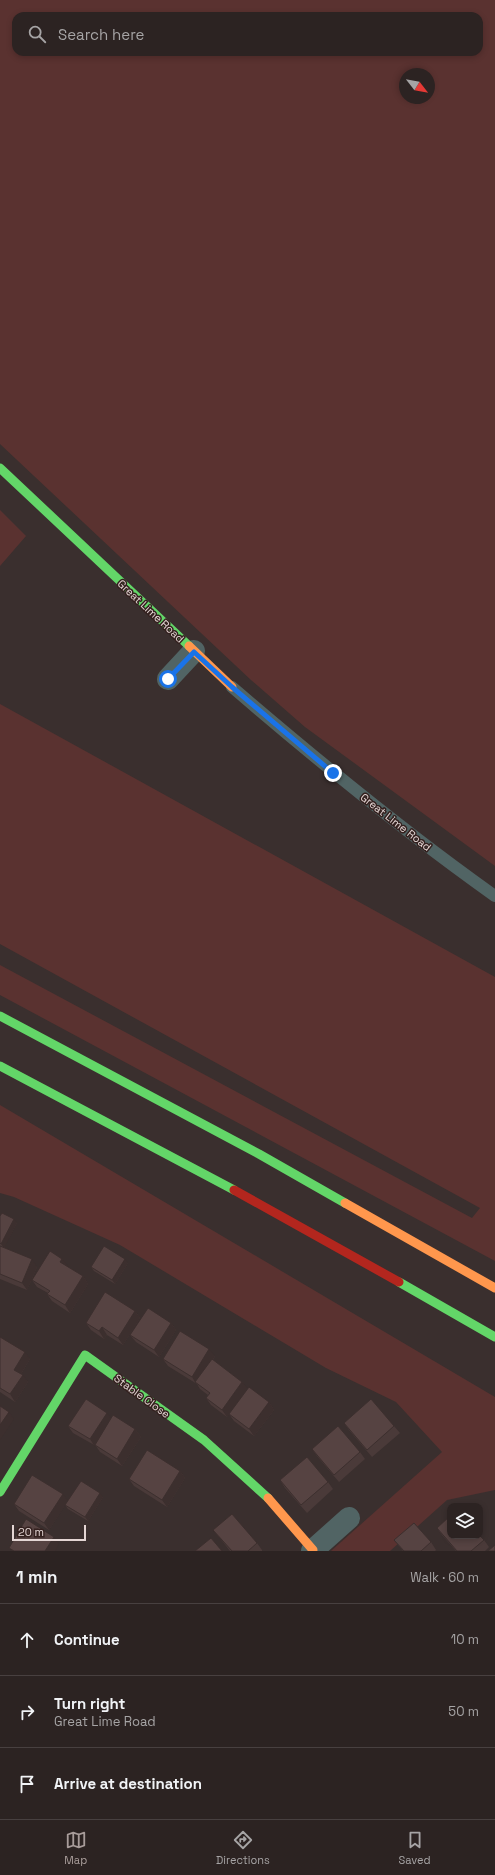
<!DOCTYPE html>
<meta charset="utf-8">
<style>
:root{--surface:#2c2322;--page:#382f2f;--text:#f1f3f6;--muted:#a6a4a5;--line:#484040;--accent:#a89c9a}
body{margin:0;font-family:"Space Grotesk",sans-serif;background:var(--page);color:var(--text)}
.controls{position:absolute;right:12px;bottom:12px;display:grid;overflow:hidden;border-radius:8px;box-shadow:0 2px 6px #0003}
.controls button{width:36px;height:36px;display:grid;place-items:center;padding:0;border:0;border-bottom:1px solid var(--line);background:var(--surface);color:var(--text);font:20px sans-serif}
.compass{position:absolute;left:399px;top:68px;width:36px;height:36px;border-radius:50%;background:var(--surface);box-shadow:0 2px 6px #0003;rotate:121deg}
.scale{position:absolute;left:12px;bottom:10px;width:74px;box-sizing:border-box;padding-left:4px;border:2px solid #e4d6d4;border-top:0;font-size:11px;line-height:14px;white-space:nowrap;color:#e4d6d4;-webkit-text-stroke:3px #34211f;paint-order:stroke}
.stop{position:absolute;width:12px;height:12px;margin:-9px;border:3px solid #1a73e8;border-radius:50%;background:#fff}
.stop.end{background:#1a73e8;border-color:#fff;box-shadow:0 1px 4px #0008}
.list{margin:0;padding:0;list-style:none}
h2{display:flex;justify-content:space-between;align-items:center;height:52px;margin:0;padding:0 16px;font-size:17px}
h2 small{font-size:13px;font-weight:400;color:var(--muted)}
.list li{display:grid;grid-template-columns:26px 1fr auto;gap:12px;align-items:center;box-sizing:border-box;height:72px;padding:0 16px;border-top:1px solid var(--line)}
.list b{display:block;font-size:15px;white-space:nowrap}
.list p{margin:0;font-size:13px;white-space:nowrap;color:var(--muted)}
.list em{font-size:13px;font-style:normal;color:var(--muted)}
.icon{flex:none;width:22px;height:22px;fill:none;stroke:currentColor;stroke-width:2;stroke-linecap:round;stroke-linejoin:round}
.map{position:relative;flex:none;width:495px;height:1551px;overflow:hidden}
.search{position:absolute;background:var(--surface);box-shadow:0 2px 6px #0003;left:12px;right:12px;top:12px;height:44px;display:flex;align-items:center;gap:10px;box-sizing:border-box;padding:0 14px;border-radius:12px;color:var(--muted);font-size:15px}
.sheet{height:268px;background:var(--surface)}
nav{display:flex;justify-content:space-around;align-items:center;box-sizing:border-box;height:56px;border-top:1px solid var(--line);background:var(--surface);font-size:11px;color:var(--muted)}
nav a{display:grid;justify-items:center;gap:2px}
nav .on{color:var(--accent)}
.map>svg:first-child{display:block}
.green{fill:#5a3230;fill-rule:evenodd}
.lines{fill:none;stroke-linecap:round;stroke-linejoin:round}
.lane{stroke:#516464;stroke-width:12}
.street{stroke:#516464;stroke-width:22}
.fast{stroke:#63d668;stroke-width:9}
.slow{stroke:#ff974d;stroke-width:9}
.jam{stroke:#b3261e;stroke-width:9}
.wall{fill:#4a3a39}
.shaded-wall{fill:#3c2f2e}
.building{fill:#564342;stroke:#3c2f2e}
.route{stroke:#1a73e8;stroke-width:5}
.labels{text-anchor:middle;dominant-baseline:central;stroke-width:3;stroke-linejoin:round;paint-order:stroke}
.street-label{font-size:11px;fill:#e4d6d4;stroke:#34211f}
</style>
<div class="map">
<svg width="495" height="1551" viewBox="0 0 495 1551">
<rect width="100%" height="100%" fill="#3a2f2e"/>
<path class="green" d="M 0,0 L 495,0 L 495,866 L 305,727 L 251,680 L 0,444 ZM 16,16 L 479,16 L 479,52 L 16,52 ZM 405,74 L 429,74 L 429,98 L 405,98 Z
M 0,510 L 26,536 L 0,566 Z
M 0,704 L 495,977 L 495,1261 L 0,995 L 0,965 L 472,1218 L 480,1208 L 0,944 Z
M 0,1105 L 495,1397 L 495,1490 L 447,1500 L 390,1551 L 331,1551 L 442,1452 L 396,1402 L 326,1368 L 120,1245 L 14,1197 L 0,1193 Z"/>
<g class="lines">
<path class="lane" d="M 232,687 C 317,760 403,831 495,896"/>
<path class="street" d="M 168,679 L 194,651
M 312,1551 L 349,1518"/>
<path class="fast" d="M 0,468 L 189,646
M 0,1016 L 259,1154 L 345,1203
M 0,1066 L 234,1190
M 399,1282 L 495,1337
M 0,1492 L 85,1355 L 204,1440 L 268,1498"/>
<path class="slow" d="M 189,646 L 232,687
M 345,1203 L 495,1288
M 268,1498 L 313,1550"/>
<path class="jam" d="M 234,1190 L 399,1282"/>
</g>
<path class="wall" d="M 0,1216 L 17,1223 L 4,1247 L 37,1267 L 27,1290 L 0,1279 Z
M 62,1259 L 67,1267 L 83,1276 L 88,1284 L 70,1313 L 52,1301 L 47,1294 L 48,1293 L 37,1287 L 32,1280 Z
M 128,1263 L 115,1284 L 94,1271 L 91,1267 Z
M 135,1311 L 140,1318 L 123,1345 L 107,1335 L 104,1339 L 91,1330 L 86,1323 Z
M 171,1323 L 176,1330 L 159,1357 L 136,1342 L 130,1335 Z
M 0,1337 L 30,1359 L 21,1374 L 28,1382 L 15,1402 L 0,1392 Z
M 215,1356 L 213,1360 L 242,1382 L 247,1389 L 269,1402 L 274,1410 L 254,1436 L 234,1421 L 229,1414 L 227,1417 L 211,1405 L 206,1398 L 208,1395 L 200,1389 L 197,1384 L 168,1366 L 163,1359 Z
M 111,1418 L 135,1429 L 141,1437 L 122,1466 L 100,1452 L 96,1446 L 73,1433 L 68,1426 Z
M 344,1423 L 394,1426 L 400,1433 L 372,1457 L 349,1430 Z
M 312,1449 L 360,1452 L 365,1459 L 339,1482 L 317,1456 Z
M 180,1471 L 185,1478 L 167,1507 L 134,1486 L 129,1479 Z
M 280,1480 L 328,1482 L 333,1489 L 307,1513 L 285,1488 Z
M 103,1497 L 88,1521 L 68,1509 L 65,1505 L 49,1530 L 19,1511 L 14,1504 L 68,1501 Z
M 437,1528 L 484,1540 L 489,1547 L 485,1551 L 456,1551 L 442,1535 Z
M 213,1530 L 257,1543 L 262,1550 L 262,1551 L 230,1551 L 219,1537 Z
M 394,1540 L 431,1542 L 436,1550 L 435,1551 L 403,1551 Z"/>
<path class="shaded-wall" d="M 14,1219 L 17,1223 L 4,1248 L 1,1244 Z
M 32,1259 L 37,1267 L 27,1290 L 22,1283 Z
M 62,1259 L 68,1266 L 65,1270 L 60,1262 Z
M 125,1259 L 128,1263 L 115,1284 L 112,1280 Z
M 83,1276 L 88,1284 L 70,1313 L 65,1305 Z
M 135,1311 L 140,1318 L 123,1345 L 118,1338 Z
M 171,1323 L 176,1330 L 159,1357 L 154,1350 Z
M 102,1327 L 107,1335 L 104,1339 L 99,1331 Z
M 209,1349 L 215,1356 L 198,1384 L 195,1382 L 192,1377 Z
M 25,1352 L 30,1359 L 19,1377 L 14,1370 Z
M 23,1375 L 28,1382 L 15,1402 L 10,1394 Z
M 242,1382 L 248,1389 L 227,1417 L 222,1410 Z
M 269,1402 L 274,1410 L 254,1436 L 249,1429 Z
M 9,1412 L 14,1419 L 0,1440 L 0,1425 Z
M 107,1413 L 112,1420 L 95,1445 L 95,1447 L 90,1439 Z
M 135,1429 L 141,1437 L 122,1466 L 117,1459 Z
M 180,1471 L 185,1478 L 167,1507 L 162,1500 Z
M 100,1493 L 103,1497 L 88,1521 L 85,1517 Z
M 63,1494 L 68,1501 L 49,1530 L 44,1523 Z
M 54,1537 L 59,1544 L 55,1551 L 45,1551 Z"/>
<path class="building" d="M 2,1213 L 14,1219 L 1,1244 L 0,1243 L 0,1216 Z
M 0,1246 L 32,1259 L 22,1283 L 0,1274 Z
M 104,1246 L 125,1259 L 112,1280 L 91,1267 Z
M 50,1251 L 62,1259 L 60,1262 L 83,1276 L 65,1305 L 47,1294 L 50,1291 L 32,1280 Z
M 105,1292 L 135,1311 L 118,1338 L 102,1327 L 99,1331 L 86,1323 Z
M 148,1308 L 171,1323 L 154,1350 L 130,1335 Z
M 180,1331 L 209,1349 L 192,1377 L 163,1359 Z
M 0,1337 L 25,1352 L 14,1370 L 23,1375 L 10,1394 L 0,1388 Z
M 212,1359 L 242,1382 L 222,1410 L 206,1398 L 210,1393 L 195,1382 Z
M 249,1387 L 269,1402 L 249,1429 L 229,1414 Z
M 86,1399 L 107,1413 L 90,1439 L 68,1426 Z
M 371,1399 L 394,1426 L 367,1450 L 344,1423 Z
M 0,1406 L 9,1412 L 0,1425 Z
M 113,1415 L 135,1429 L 117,1459 L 95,1445 Z
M 338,1426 L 360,1452 L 334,1475 L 312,1449 Z
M 147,1450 L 180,1471 L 162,1500 L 129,1479 Z
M 307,1457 L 328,1482 L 301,1505 L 280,1480 Z
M 32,1475 L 63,1494 L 44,1523 L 14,1504 Z
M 81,1481 L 100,1493 L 85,1517 L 65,1505 Z
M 232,1514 L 257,1543 L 248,1551 L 232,1551 L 213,1530 Z
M 450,1516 L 450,1536 L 480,1536 L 484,1540 L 471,1551 L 457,1551 L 437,1528 Z
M 26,1519 L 54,1537 L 45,1551 L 14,1551 L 9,1548 Z
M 414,1523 L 431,1542 L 421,1551 L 404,1551 L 394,1540 Z
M 211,1538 L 222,1551 L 195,1551 Z
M 495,1545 L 495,1551 L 488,1551 Z"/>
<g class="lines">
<path class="route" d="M 168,679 L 194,652 L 232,687 L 333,773"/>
</g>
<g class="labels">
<g class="street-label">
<text transform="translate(151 611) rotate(43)">Great Lime Road</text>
<text transform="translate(396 822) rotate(38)">Great Lime Road</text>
<text transform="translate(142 1396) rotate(36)">Stable Close</text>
</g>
</g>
</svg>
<div class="controls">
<button><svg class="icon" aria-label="layers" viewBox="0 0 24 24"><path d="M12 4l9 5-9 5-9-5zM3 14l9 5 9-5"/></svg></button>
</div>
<svg class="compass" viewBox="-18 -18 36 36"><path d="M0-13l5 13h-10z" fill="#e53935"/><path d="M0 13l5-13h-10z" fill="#a6a4a5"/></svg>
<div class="scale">20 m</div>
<div class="stop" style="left:168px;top:679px"></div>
<div class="stop end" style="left:333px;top:773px"></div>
<div class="search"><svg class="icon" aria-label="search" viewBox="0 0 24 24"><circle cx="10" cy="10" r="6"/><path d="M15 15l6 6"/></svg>Search here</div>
</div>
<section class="sheet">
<h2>1 min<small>Walk · 60 m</small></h2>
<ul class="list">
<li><svg class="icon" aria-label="ahead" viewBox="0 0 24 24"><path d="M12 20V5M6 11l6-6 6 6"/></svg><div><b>Continue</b></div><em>10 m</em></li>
<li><svg class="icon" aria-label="right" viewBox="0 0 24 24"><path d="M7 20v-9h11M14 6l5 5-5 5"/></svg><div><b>Turn right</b><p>Great Lime Road</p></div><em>50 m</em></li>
<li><svg class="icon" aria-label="arrive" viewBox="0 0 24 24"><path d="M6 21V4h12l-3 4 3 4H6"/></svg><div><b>Arrive at destination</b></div></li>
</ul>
</section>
<nav>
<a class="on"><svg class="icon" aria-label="map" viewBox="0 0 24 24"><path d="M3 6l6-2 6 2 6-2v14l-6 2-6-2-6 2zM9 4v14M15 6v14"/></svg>Map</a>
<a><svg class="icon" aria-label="directions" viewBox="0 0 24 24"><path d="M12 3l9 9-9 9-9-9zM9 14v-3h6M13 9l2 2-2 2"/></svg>Directions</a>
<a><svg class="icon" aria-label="saved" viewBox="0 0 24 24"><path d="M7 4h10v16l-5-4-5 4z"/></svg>Saved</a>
</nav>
